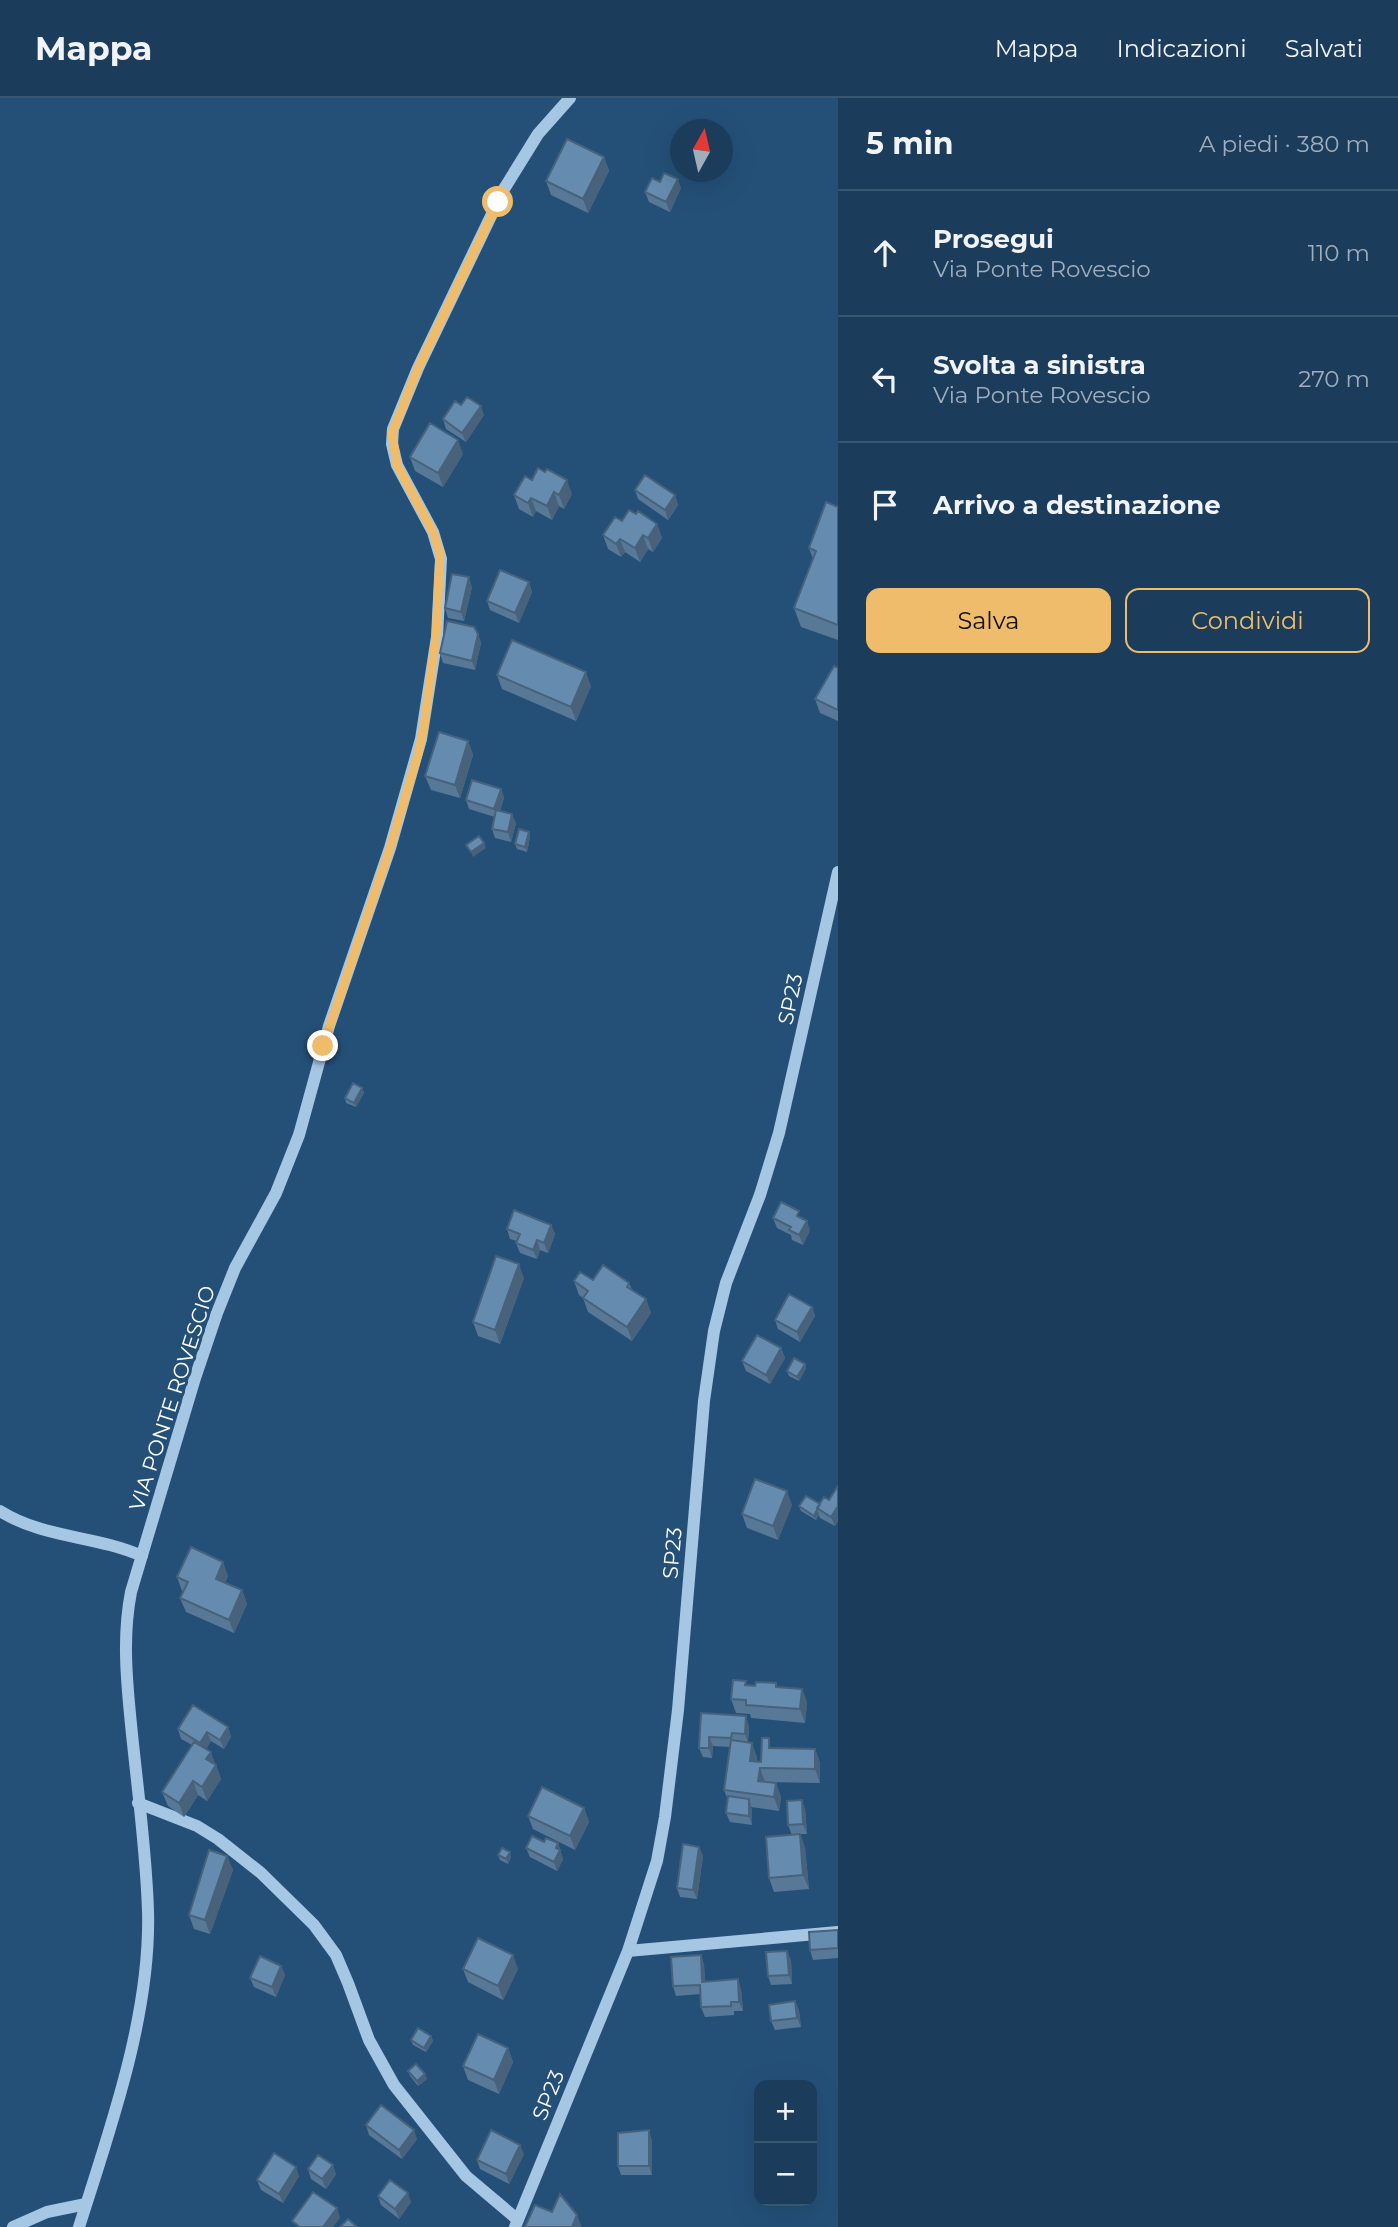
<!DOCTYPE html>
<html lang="it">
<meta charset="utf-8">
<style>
:root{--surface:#1b3c5a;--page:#284763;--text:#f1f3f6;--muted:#a0adbb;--line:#395670;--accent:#eebc6a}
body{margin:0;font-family:Montserrat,sans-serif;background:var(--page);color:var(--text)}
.controls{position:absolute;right:21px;bottom:21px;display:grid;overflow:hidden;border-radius:14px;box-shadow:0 7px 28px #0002}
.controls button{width:63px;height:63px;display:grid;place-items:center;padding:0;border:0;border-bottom:2px solid var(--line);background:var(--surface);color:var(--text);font:35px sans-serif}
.compass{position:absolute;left:670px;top:21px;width:63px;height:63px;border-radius:50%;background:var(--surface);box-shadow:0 7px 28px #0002;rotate:8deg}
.stop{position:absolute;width:21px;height:21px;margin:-16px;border:5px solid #eebc6a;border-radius:50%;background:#fff}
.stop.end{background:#eebc6a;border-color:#fff;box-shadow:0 2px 7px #0008}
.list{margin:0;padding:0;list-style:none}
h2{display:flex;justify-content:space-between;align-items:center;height:91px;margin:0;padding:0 28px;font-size:30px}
h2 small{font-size:23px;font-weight:400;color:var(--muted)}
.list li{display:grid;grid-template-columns:46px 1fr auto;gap:21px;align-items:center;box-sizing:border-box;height:126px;padding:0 28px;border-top:2px solid var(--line)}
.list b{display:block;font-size:26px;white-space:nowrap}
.list p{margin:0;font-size:23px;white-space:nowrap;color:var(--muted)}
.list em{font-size:23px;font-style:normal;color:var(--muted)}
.actions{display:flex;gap:14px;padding:21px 28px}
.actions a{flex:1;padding:16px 0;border:2px solid var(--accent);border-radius:14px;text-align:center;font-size:24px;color:var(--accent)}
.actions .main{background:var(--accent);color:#111}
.icon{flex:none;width:38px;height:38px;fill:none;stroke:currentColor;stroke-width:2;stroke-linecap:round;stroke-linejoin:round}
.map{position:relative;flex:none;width:838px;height:2129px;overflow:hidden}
header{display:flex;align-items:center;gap:42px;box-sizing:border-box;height:98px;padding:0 35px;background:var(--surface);border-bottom:2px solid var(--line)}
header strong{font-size:33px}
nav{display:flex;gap:38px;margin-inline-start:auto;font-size:24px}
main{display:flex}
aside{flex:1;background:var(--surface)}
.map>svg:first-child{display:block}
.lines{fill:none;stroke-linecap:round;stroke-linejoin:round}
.minor{stroke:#a6c7e4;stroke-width:12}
.wall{fill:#577896}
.shaded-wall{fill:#47627a}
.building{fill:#658cae;stroke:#47627a;stroke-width:2}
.route{stroke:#eebc6a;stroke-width:9}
.labels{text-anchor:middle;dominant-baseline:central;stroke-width:6;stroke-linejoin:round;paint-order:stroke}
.street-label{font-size:21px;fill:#fff;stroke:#245078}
</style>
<header>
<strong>Mappa</strong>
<nav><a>Mappa</a><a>Indicazioni</a><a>Salvati</a></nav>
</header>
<main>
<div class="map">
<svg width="838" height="2129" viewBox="0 0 838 2129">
<rect width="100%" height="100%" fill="#245078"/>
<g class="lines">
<path class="minor" d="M 0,1413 C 45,1441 95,1437 142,1458
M 138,1705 L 197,1728 L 218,1741 L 261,1775 L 314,1827 L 336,1857 L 348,1885 L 369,1942 L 394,1987 L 466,2078 L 518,2122
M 628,1853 L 838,1834
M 13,2129 L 47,2114 L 86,2106
M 79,2129 C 110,2031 151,1917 148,1813 C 146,1747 136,1681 130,1616 C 126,1575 123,1535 131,1494 L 195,1280 L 217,1215 L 235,1170 L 276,1095 L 299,1037 L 329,928 L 390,750 L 421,641 L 437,539 L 441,461 L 433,434 L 397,367 L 392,346 L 393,331 L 418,270 L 504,91 L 538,36 L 570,0
M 515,2129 L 628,1853 L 657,1763 L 665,1719 L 678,1612 L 704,1303 L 714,1233 L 726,1185 L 760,1097 L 779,1035 L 838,774"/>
</g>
<path class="wall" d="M 604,59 L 609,73 L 588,115 L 551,97 L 546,83 Z
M 660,84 L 681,90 L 670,114 L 649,104 L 645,94 Z
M 484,317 L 466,344 L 446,331 L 443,321 Z
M 463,356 L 443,389 L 415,373 L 410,359 Z
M 532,382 L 572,396 L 564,411 L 559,408 L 552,422 L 536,413 L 533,419 L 519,411 L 514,397 Z
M 635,392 L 675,397 L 678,407 L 668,422 L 638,401 Z
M 838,409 L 838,542 L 801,529 L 794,510 L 813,461 L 809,450 Z
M 636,416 L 657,426 L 662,440 L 653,454 L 648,451 L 640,464 L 625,454 L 621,459 L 608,451 L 603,437 L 622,423 Z
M 529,484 L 532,494 L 519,525 L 490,512 L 487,503 Z
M 472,489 L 464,523 L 448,520 L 445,510 Z
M 478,536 L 481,545 L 475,572 L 443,565 L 440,555 Z
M 838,570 L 838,623 L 820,615 L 815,601 Z
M 497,577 L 591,588 L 576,623 L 502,591 Z
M 468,643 L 473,657 L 460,700 L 431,692 L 425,678 Z
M 501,691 L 504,700 L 500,713 L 516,725 L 511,744 L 495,740 L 492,731 L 495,719 L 469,711 L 466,702 Z
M 529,734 L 530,739 L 527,754 L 517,751 L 515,746 Z
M 362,990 L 364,995 L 356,1009 L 346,1005 L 345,1000 Z
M 773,1120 L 802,1120 L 810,1132 L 803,1147 L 792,1142 L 791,1137 L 777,1130 Z
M 551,1127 L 555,1136 L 548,1155 L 540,1152 L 537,1161 L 520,1155 L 516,1145 L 517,1143 L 510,1141 L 507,1131 Z
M 524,1180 L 500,1246 L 478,1238 L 473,1224 Z
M 593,1182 L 629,1185 L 632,1192 L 646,1201 L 651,1215 L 632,1243 L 588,1214 L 583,1200 L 579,1197 L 574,1183 Z
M 812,1209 L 815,1218 L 800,1244 L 778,1231 L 775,1222 Z
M 781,1250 L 785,1260 L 770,1286 L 746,1273 L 742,1263 Z
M 805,1266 L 806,1270 L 799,1283 L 789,1278 L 787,1273 Z
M 838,1388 L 838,1423 L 835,1428 L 820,1420 L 819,1417 L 816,1422 L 801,1413 L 799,1408 L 820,1406 L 829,1402 Z
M 792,1407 L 778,1442 L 747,1430 L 742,1416 Z
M 228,1478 L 225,1485 L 242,1492 L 247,1506 L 234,1535 L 186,1514 L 180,1500 L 184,1493 L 182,1493 L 177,1479 Z
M 747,1587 L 802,1591 L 807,1605 L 805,1625 L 751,1620 L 750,1616 L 736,1615 L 731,1601 Z
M 701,1615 L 749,1628 L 748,1645 L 757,1659 L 757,1663 L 761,1664 L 773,1650 L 815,1651 L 820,1665 L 820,1685 L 765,1684 L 776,1685 L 781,1699 L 779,1713 L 751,1709 L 752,1727 L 730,1724 L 726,1715 L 728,1702 L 724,1692 L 730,1649 L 713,1648 L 712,1660 L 703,1659 L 699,1650 Z
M 228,1629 L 231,1639 L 224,1651 L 211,1643 L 206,1651 L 216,1667 L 221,1681 L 207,1703 L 198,1697 L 184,1719 L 168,1708 L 162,1694 L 192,1647 L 181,1641 L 178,1631 Z
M 584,1710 L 589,1724 L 575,1752 L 533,1731 L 528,1718 Z
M 805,1711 L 807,1736 L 800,1736 L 805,1750 L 809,1791 L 774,1794 L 769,1780 L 792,1737 L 788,1727 Z
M 544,1744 L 558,1745 L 563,1761 L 557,1773 L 530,1759 L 526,1750 Z
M 699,1749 L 703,1758 L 697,1801 L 680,1799 L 677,1790 Z
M 498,1757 L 511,1759 L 508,1766 L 500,1762 Z
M 227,1758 L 233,1772 L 210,1836 L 194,1831 L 189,1817 Z
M 838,1832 L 838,1860 L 813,1862 L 810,1852 Z
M 701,1857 L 704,1867 L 705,1883 L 741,1891 L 743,1913 L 734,1913 L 734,1917 L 705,1919 L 701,1909 L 701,1896 L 676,1898 L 673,1888 Z
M 791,1862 L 792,1886 L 771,1887 L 768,1878 Z
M 281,1868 L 285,1877 L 276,1899 L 254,1889 L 250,1880 Z
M 463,1871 L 518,1871 L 503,1902 L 468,1884 Z
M 795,1903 L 799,1913 L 801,1929 L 775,1932 L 771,1923 Z
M 431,1938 L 433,1943 L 426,1954 L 413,1947 L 411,1942 Z
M 508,1950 L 513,1964 L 499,1996 L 468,1982 L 463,1968 Z
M 408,1973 L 427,1981 L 418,1988 L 410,1978 Z
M 366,2027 L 417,2041 L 402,2061 L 369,2037 Z
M 652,2042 L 652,2077 L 621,2077 L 618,2068 Z
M 524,2056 L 509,2086 L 480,2071 L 477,2062 Z
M 308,2071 L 336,2076 L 326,2091 L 311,2081 Z
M 299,2078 L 283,2105 L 261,2092 L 257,2082 Z
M 378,2098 L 411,2104 L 399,2121 L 381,2107 Z"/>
<path class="shaded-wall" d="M 604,59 L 609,73 L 588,115 L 583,101 Z
M 678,81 L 681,90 L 670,114 L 666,104 Z
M 481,308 L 484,317 L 466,344 L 462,335 Z
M 458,342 L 463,356 L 443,389 L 438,375 Z
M 567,382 L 572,396 L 564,411 L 559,397 Z
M 554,394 L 559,408 L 552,422 L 547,408 Z
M 675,397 L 678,407 L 668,422 L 665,412 Z
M 531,400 L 536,413 L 533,419 L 528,405 Z
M 657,426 L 662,440 L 653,454 L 648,440 Z
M 643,437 L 648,451 L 640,464 L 635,450 Z
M 620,441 L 625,454 L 621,459 L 616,446 Z
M 469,479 L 472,489 L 464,523 L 461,514 Z
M 529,484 L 532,494 L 519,525 L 515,515 Z
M 478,536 L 481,545 L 475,572 L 472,563 Z
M 586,574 L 591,588 L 576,623 L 571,609 Z
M 468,643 L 473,657 L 460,700 L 455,687 Z
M 501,691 L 504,700 L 498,720 L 494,711 Z
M 512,716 L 516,725 L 511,744 L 508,734 Z
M 529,734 L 530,739 L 527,754 L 525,749 Z
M 484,745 L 486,750 L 473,759 L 471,754 Z
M 362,990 L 364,995 L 356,1009 L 354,1005 Z
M 807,1123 L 810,1132 L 803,1147 L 799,1137 Z
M 551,1127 L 555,1136 L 548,1155 L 544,1145 Z
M 537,1142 L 540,1152 L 537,1161 L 533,1152 Z
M 519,1166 L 524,1180 L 500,1246 L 495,1232 Z
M 646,1201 L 651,1215 L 632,1243 L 627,1229 Z
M 812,1209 L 815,1218 L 800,1244 L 797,1234 Z
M 781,1250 L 785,1260 L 770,1286 L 766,1277 Z
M 805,1266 L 806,1270 L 799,1283 L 797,1279 Z
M 787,1393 L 792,1407 L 778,1442 L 773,1428 Z
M 838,1408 L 838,1423 L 835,1428 L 831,1419 Z
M 818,1412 L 819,1417 L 816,1422 L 814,1418 Z
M 223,1464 L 228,1478 L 221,1495 L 216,1481 Z
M 242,1492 L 247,1506 L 234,1535 L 229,1522 Z
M 802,1591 L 807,1605 L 805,1625 L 800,1611 Z
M 746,1618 L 749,1628 L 748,1645 L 745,1636 Z
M 228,1629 L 231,1639 L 224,1651 L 220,1642 Z
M 207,1634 L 211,1643 L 204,1655 L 200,1645 Z
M 709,1639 L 713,1648 L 712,1660 L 709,1650 Z
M 752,1645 L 757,1659 L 755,1676 L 750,1663 Z
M 815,1651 L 820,1665 L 820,1685 L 815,1671 Z
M 211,1654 L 221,1681 L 207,1703 L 202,1689 L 206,1661 Z
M 760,1670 L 765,1684 L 758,1683 Z
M 193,1683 L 198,1697 L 184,1719 L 179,1705 Z
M 776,1685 L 781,1699 L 779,1713 L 774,1699 Z
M 749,1701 L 752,1711 L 752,1727 L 749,1718 Z
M 802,1702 L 805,1711 L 807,1736 L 803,1726 Z
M 584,1710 L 589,1724 L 575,1752 L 570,1738 Z
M 800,1736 L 805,1750 L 809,1791 L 803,1777 Z
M 558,1745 L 563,1761 L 557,1773 L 554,1764 L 556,1750 Z
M 699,1749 L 703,1758 L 697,1801 L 693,1792 Z
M 510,1754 L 511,1759 L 508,1766 L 506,1761 Z
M 227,1758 L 233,1772 L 210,1836 L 205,1822 Z
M 787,1853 L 791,1862 L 792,1886 L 789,1877 Z
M 513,1857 L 518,1871 L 503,1902 L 498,1888 Z
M 701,1857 L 704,1867 L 706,1893 L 702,1884 Z
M 281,1868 L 285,1877 L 276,1899 L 272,1889 Z
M 738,1881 L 741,1891 L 743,1913 L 739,1904 Z
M 795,1903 L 799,1913 L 801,1929 L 797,1920 Z
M 431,1938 L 433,1943 L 426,1954 L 424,1950 Z
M 508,1950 L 513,1964 L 499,1996 L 494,1982 Z
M 425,1976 L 427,1981 L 418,1988 L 417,1983 Z
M 414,2032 L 417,2041 L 402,2061 L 399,2052 Z
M 649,2032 L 652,2042 L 652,2077 L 649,2068 Z
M 520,2047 L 524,2056 L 509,2086 L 506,2076 Z
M 333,2067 L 336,2076 L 326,2091 L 322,2081 Z
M 296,2069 L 299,2078 L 283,2105 L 279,2096 Z
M 408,2095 L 411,2104 L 399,2121 L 395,2111 Z
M 337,2110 L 340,2120 L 333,2129 L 323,2129 Z
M 577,2117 L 582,2129 L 572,2129 Z"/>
<path class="building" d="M 567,41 L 604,59 L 583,101 L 546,83 Z
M 664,75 L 678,81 L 666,104 L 645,94 L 652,80 L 660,84 Z
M 467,299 L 481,308 L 462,335 L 443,321 L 455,303 L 461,307 Z
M 430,325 L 458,342 L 438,375 L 410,359 Z
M 538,370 L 545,374 L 547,371 L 567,382 L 559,397 L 554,394 L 547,408 L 531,400 L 528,405 L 514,397 L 525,378 L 532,382 Z
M 645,377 L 675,397 L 665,412 L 635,392 Z
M 826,404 L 838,409 L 838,527 L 794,510 L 816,453 L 809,450 Z
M 629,412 L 636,416 L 638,413 L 657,426 L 648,440 L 643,437 L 635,450 L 620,441 L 616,446 L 603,437 L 615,419 L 622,423 Z
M 500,472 L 529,484 L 515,515 L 487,503 Z
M 452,476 L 469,479 L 461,514 L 445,510 Z
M 447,523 L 474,529 L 478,536 L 472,563 L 440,555 Z
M 512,542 L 586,574 L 571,609 L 497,577 Z
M 834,568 L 838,570 L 838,612 L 815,601 Z
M 439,634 L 468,643 L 455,687 L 425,678 Z
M 472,682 L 501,691 L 494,711 L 466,702 Z
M 496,712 L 512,716 L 508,734 L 492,731 Z
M 519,731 L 529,734 L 525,749 L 515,746 Z
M 479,738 L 484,745 L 471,754 L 466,747 Z
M 353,985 L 362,990 L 354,1005 L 345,1000 Z
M 781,1104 L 799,1113 L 797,1118 L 807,1123 L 799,1137 L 789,1132 L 791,1129 L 773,1120 Z
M 514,1112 L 551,1127 L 544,1145 L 537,1142 L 533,1152 L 516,1145 L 520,1136 L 507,1131 Z
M 496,1158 L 519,1166 L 495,1232 L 473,1224 Z
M 603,1167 L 629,1185 L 627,1189 L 646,1201 L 627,1229 L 583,1200 L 588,1193 L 574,1183 L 580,1174 L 593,1182 Z
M 789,1196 L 812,1209 L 797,1234 L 775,1222 Z
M 757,1237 L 781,1250 L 766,1277 L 742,1263 Z
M 794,1260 L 805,1266 L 797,1279 L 787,1273 Z
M 755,1381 L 787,1393 L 773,1428 L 742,1416 Z
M 838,1388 L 838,1408 L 831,1419 L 817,1410 L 824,1399 L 829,1402 Z
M 806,1398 L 820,1406 L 814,1418 L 799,1408 Z
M 191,1449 L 223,1464 L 216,1481 L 242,1492 L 229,1522 L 180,1500 L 188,1484 L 177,1479 Z
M 733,1582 L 746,1583 L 745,1587 L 755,1588 L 756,1584 L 776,1585 L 776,1589 L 802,1591 L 800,1611 L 746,1607 L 746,1602 L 731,1601 Z
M 193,1607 L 228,1629 L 220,1642 L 207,1634 L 200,1645 L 178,1631 Z
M 701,1615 L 746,1618 L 745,1636 L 732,1635 L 731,1640 L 709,1639 L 709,1650 L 699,1650 Z
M 762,1640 L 769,1640 L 769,1650 L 815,1651 L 815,1671 L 760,1670 L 758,1683 L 776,1685 L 774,1699 L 724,1692 L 731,1642 L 752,1645 L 750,1663 L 761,1664 Z
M 194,1644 L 211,1654 L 206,1661 L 216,1667 L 202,1689 L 193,1683 L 179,1705 L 162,1694 Z
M 542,1689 L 584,1710 L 570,1738 L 528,1718 Z
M 728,1698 L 749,1701 L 749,1718 L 726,1715 Z
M 802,1702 L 803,1726 L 788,1727 L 787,1703 Z
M 800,1736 L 803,1777 L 769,1780 L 766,1739 Z
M 532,1738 L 544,1744 L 546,1740 L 558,1745 L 556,1750 L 560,1752 L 554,1764 L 526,1750 Z
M 683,1746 L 699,1749 L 693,1792 L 677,1790 Z
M 502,1750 L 510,1754 L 506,1761 L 498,1757 Z
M 209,1752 L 227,1758 L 205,1822 L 189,1817 Z
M 838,1832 L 838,1850 L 810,1852 L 809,1834 Z
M 478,1840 L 513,1857 L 498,1888 L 463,1871 Z
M 787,1853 L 789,1877 L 768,1878 L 766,1854 Z
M 701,1857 L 702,1884 L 738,1881 L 739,1904 L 731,1904 L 731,1908 L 701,1909 L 700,1887 L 673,1888 L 671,1859 Z
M 260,1858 L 281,1868 L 272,1889 L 250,1880 Z
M 795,1903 L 797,1920 L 771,1923 L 769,1907 Z
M 418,1930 L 431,1938 L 424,1950 L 411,1942 Z
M 478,1936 L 508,1950 L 494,1982 L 463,1968 Z
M 416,1966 L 425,1976 L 417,1983 L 408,1973 Z
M 381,2007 L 414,2032 L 399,2052 L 366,2027 Z
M 491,2032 L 520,2047 L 506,2076 L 477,2062 Z
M 649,2032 L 649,2068 L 618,2068 L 618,2035 Z
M 274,2055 L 296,2069 L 279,2096 L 257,2082 Z
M 318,2057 L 333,2067 L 322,2081 L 308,2071 Z
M 390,2082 L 408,2095 L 395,2111 L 378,2098 Z
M 313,2094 L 337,2110 L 323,2129 L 300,2129 L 292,2123 Z
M 560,2096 L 577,2117 L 572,2129 L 525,2129 L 535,2107 L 552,2114 Z
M 348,2121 L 357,2129 L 340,2129 Z"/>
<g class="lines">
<path class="route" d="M 323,948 L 390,750 L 418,656 L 424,628 L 436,538 L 440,456 L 433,434 L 397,367 L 392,335 L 418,270 L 498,104"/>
</g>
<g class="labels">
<g class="street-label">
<text transform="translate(790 901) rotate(-78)">SP23</text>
<text transform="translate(172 1300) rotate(-72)">VIA PONTE ROVESCIO</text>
<text transform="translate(672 1455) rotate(-85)">SP23</text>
<text transform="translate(548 1997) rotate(-68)">SP23</text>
</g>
</g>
</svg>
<div class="controls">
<button>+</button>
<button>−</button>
</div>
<svg class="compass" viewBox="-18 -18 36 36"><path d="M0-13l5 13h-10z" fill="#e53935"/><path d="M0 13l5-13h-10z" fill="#a0adbb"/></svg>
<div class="stop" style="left:498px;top:104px"></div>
<div class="stop end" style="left:323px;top:948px"></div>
</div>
<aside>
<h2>5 min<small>A piedi · 380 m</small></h2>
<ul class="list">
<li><svg class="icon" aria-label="ahead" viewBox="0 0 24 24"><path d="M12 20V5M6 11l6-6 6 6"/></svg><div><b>Prosegui</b><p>Via Ponte Rovescio</p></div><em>110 m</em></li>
<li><svg class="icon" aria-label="left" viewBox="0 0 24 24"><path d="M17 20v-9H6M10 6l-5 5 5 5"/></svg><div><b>Svolta a sinistra</b><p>Via Ponte Rovescio</p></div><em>270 m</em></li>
<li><svg class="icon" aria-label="arrive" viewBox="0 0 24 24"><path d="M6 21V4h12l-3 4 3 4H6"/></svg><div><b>Arrivo a destinazione</b></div></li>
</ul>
<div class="actions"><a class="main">Salva</a><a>Condividi</a></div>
</aside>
</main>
